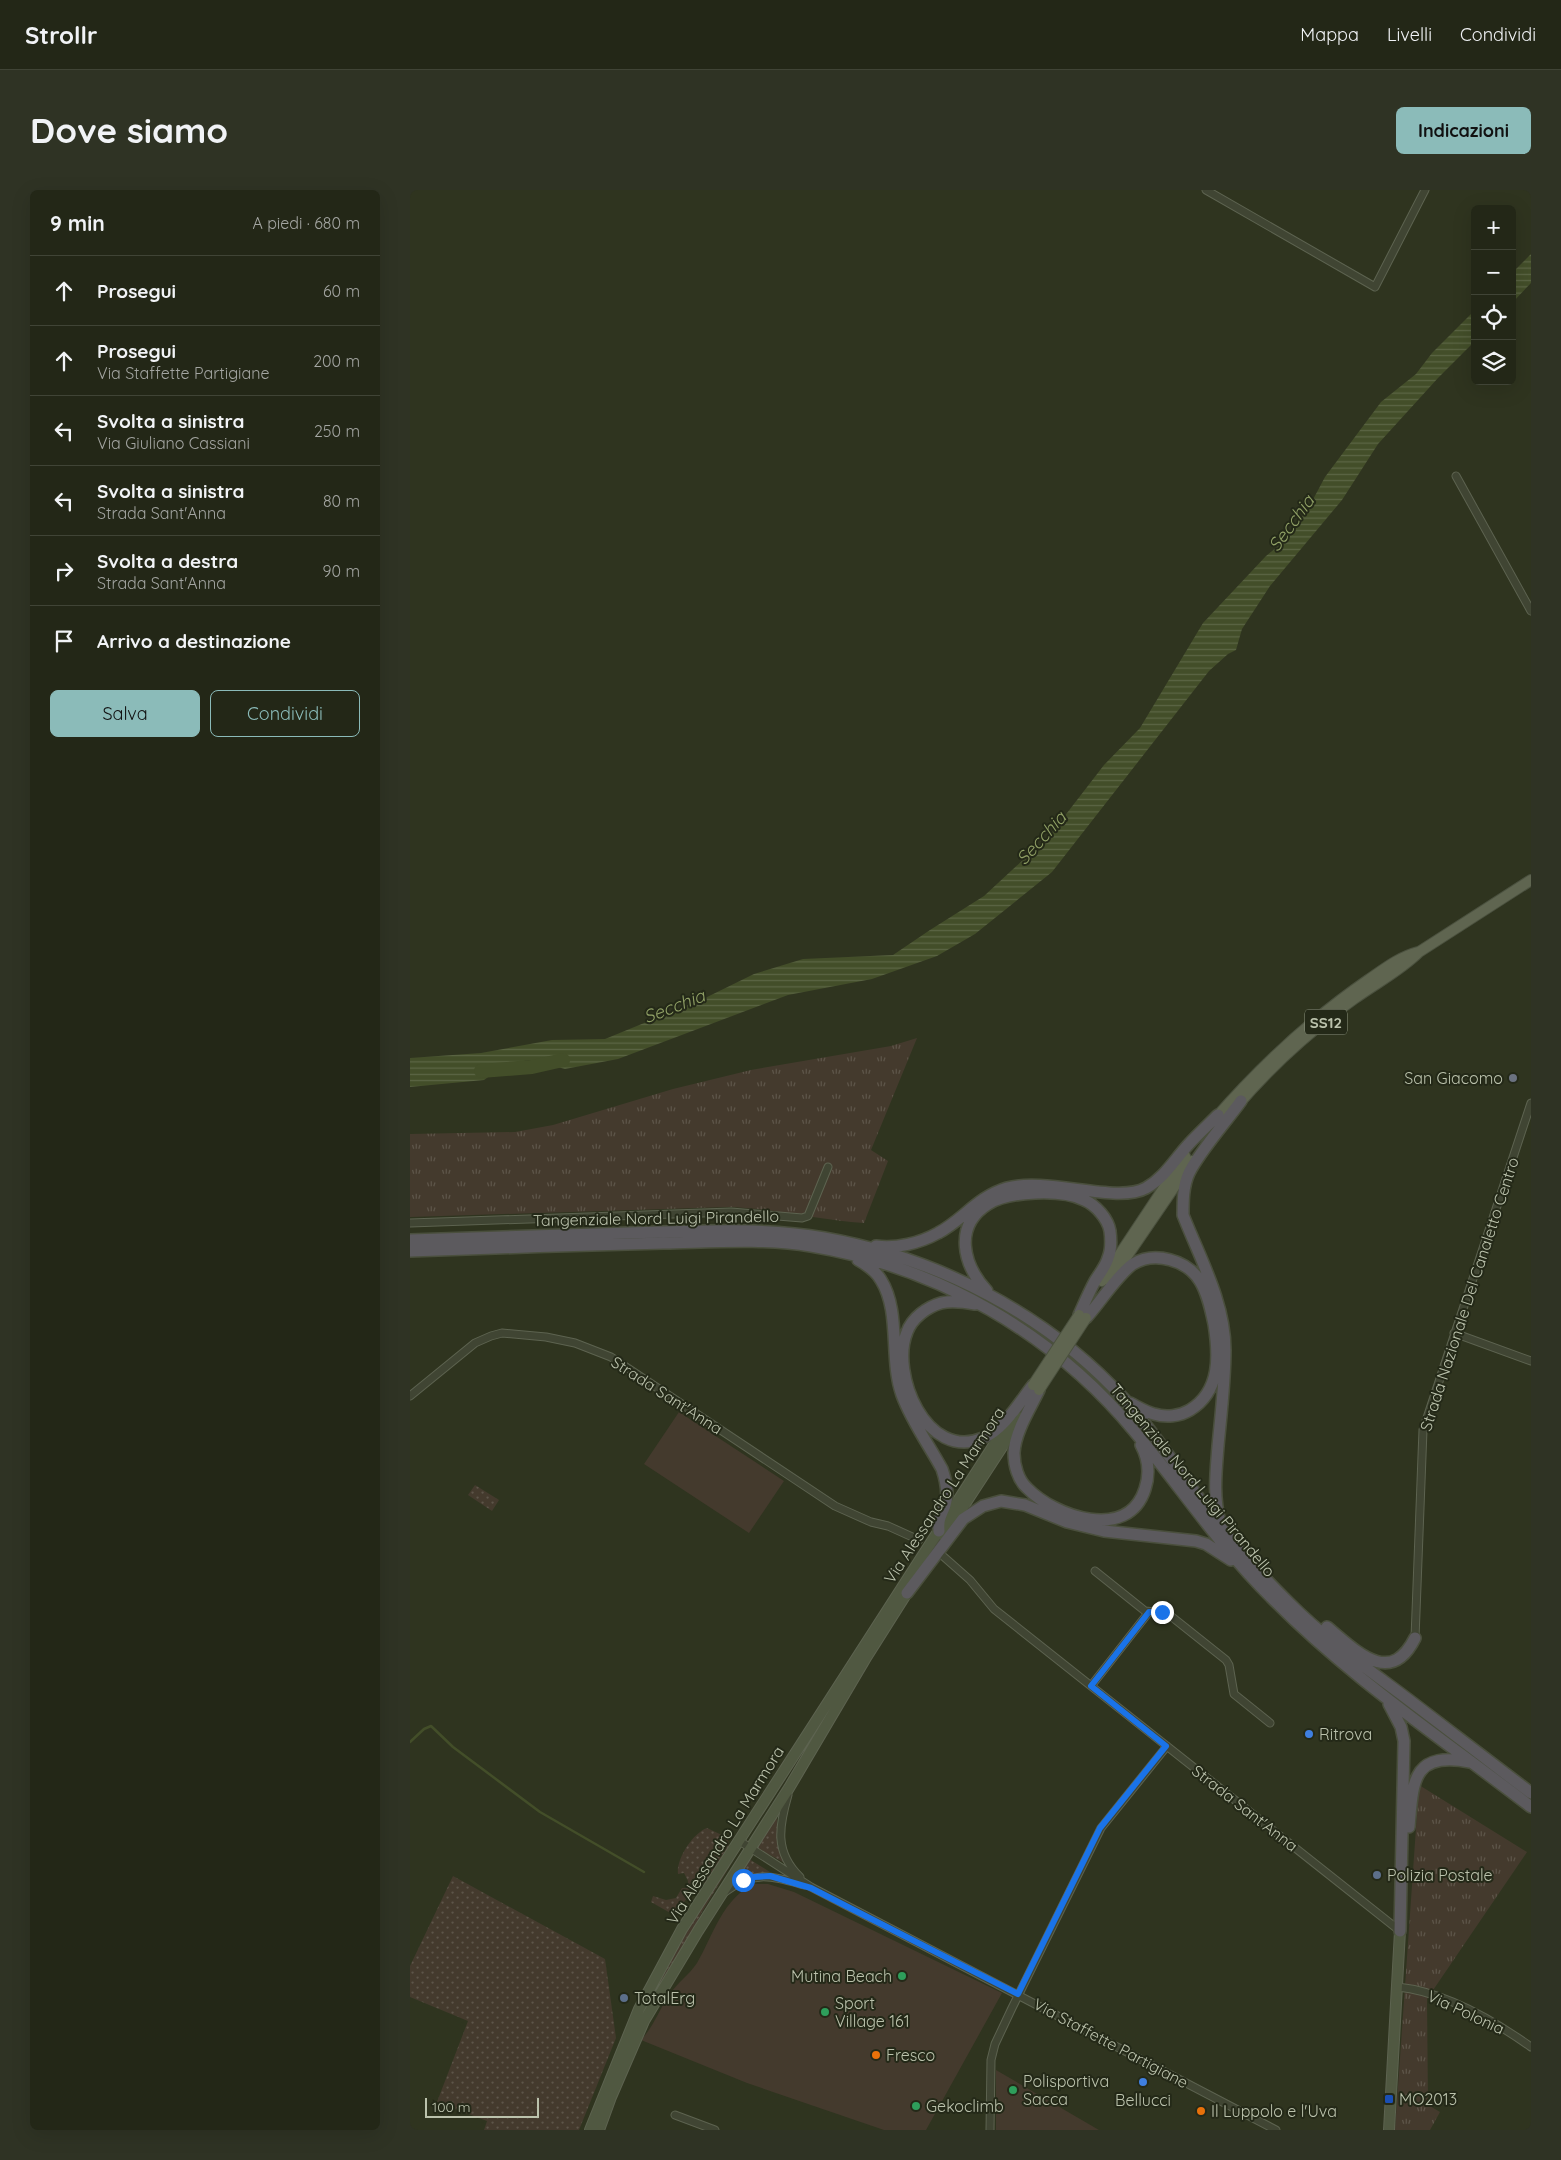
<!DOCTYPE html>
<html lang="it">
<meta charset="utf-8">
<style>
:root{--surface:#232717;--page:#2f3324;--text:#f1f3f6;--muted:#a3a5a1;--line:#404436;--accent:#8bbbb9}
body{margin:0;font-family:Quicksand,sans-serif;background:var(--page);color:var(--text)}
.controls{position:absolute;right:15px;top:15px;display:grid;overflow:hidden;border-radius:8px;box-shadow:0 5px 20px #0002}
.controls button{width:45px;height:45px;display:grid;place-items:center;padding:0;border:0;border-bottom:1px solid var(--line);background:var(--surface);color:var(--text);font:25px sans-serif}
.scale{position:absolute;left:15px;bottom:12px;width:114px;box-sizing:border-box;padding-left:5px;border:2px solid #bbc2ac;border-top:0;font-size:14px;line-height:18px;white-space:nowrap;color:#bbc2ac;-webkit-text-stroke:4px #242918;paint-order:stroke}
.stop{position:absolute;width:15px;height:15px;margin:-11px;border:4px solid #1a73e8;border-radius:50%;background:#fff}
.stop.end{background:#1a73e8;border-color:#fff;box-shadow:0 1px 5px #0008}
.list{margin:0;padding:0;list-style:none}
h2{display:flex;justify-content:space-between;align-items:center;height:65px;margin:0;padding:0 20px;font-size:21px}
h2 small{font-size:16px;font-weight:400;color:var(--muted)}
.list li{display:grid;grid-template-columns:32px 1fr auto;gap:15px;align-items:center;box-sizing:border-box;height:70px;padding:0 20px;border-top:1px solid var(--line)}
.list b{display:block;font-size:19px;white-space:nowrap}
.list p{margin:0;font-size:16px;white-space:nowrap;color:var(--muted)}
.list em{font-size:16px;font-style:normal;color:var(--muted)}
.actions{display:flex;gap:10px;padding:15px 20px}
.actions a{flex:1;padding:11px 0;border:1px solid var(--accent);border-radius:8px;text-align:center;font-size:18px;color:var(--accent)}
.actions .main{background:var(--accent);color:#111}
.icon{flex:none;width:28px;height:28px;fill:none;stroke:currentColor;stroke-width:2;stroke-linecap:round;stroke-linejoin:round}
.map{position:relative;flex:none;width:1121px;height:1940px;overflow:hidden;border-radius:8px}
header{display:flex;align-items:center;gap:30px;box-sizing:border-box;height:70px;padding:0 25px;background:var(--surface);border-bottom:1px solid var(--line)}
header strong{font-size:24px}
nav{display:flex;gap:28px;margin-inline-start:auto;font-size:18px}
.intro{display:flex;align-items:center;justify-content:space-between;box-sizing:border-box;height:120px;padding:0 30px}
h1{margin:0;font-size:35px}
.button{padding:12px 22px;border-radius:8px;background:var(--accent);color:#111;font-size:18px;font-weight:700}
main{display:flex;gap:30px;padding:0 30px}
aside{flex:1;background:var(--surface);border-radius:8px;box-shadow:0 5px 20px #0002}
.map>svg:first-child{display:block}
.grass{fill:url(#grass-dots)}
.park{fill:url(#park-tufts)}
.garden{fill:#443a2d}
.water{fill:url(#water-rules)}
.lines{fill:none;stroke-linecap:round;stroke-linejoin:round}
.stream{stroke:#434e29;stroke-width:2.5}
.river{stroke:#434e29;stroke-width:14}
.minor-casing{stroke:#5d6350;stroke-width:9}
.secondary-casing{stroke:#5d6350;stroke-width:12}
.primary-casing{stroke:#4b513f;stroke-width:12}
.trunk-casing{stroke:#4a4f3d;stroke-width:14}
.minor{stroke:#404533;stroke-width:7}
.secondary{stroke:#505841;stroke-width:10}
.primary{stroke:#5f6550;stroke-width:10}
.trunk{stroke:#5c5a5e;stroke-width:11}
.primary-bridge-casing{stroke:#4b513f;stroke-width:12;stroke-linecap:butt}
.primary-bridge{stroke:#5f6550;stroke-width:10}
.route{stroke:#1a73e8;stroke-width:6}
.worship-dot{fill:#6b7280;stroke:#242918;stroke-width:2}
.shop-dot{fill:#3f7fe0;stroke:#242918;stroke-width:2}
.service-dot{fill:#5c6f8a;stroke:#242918;stroke-width:2}
.leisure-dot{fill:#2e9e5b;stroke:#242918;stroke-width:2}
.food-dot{fill:#e8710a;stroke:#242918;stroke-width:2}
.transit-dot{fill:#1a4fb4;stroke:#242918;stroke-width:2}
.labels{text-anchor:middle;dominant-baseline:central;stroke-width:4;stroke-linejoin:round;paint-order:stroke}
.shield{fill:#242918;stroke:#8e9480;stroke-width:1}
.shield-label{font-size:15px;font-weight:bold;fill:#bbc2ac}
.poi-label{font-size:16px;fill:#bbc2ac;stroke:#242918;text-anchor:start}
.street-label{font-size:16px;fill:#bbc2ac;stroke:#242918}
.water-label{font-size:18px;font-style:italic;fill:#91a166;stroke:#242918}
</style>
<header>
<strong>Strollr</strong>
<nav><a>Mappa</a><a>Livelli</a><a>Condividi</a></nav>
</header>
<div class="intro"><h1>Dove siamo</h1><a class="button">Indicazioni</a></div>
<main>
<aside>
<h2>9 min<small>A piedi · 680 m</small></h2>
<ul class="list">
<li><svg class="icon" aria-label="ahead" viewBox="0 0 24 24"><path d="M12 20V5M6 11l6-6 6 6"/></svg><div><b>Prosegui</b></div><em>60 m</em></li>
<li><svg class="icon" aria-label="ahead" viewBox="0 0 24 24"><path d="M12 20V5M6 11l6-6 6 6"/></svg><div><b>Prosegui</b><p>Via Staffette Partigiane</p></div><em>200 m</em></li>
<li><svg class="icon" aria-label="left" viewBox="0 0 24 24"><path d="M17 20v-9H6M10 6l-5 5 5 5"/></svg><div><b>Svolta a sinistra</b><p>Via Giuliano Cassiani</p></div><em>250 m</em></li>
<li><svg class="icon" aria-label="left" viewBox="0 0 24 24"><path d="M17 20v-9H6M10 6l-5 5 5 5"/></svg><div><b>Svolta a sinistra</b><p>Strada Sant'Anna</p></div><em>80 m</em></li>
<li><svg class="icon" aria-label="right" viewBox="0 0 24 24"><path d="M7 20v-9h11M14 6l5 5-5 5"/></svg><div><b>Svolta a destra</b><p>Strada Sant'Anna</p></div><em>90 m</em></li>
<li><svg class="icon" aria-label="arrive" viewBox="0 0 24 24"><path d="M6 21V4h12l-3 4 3 4H6"/></svg><div><b>Arrivo a destinazione</b></div></li>
</ul>
<div class="actions"><a class="main">Salva</a><a>Condividi</a></div>
</aside>
<div class="map">
<svg width="1121" height="1940" viewBox="0 0 1121 1940">
<defs>
<pattern id="grass-dots" width="8" height="8" patternUnits="userSpaceOnUse" patternTransform="scale(1.25)"><rect width="8" height="8" fill="#443a2d"/><path d="M2 2h.1M6 6h.1" fill="none" stroke="#5d5549" stroke-width="1.8" stroke-linecap="round"/></pattern>
<pattern id="park-tufts" width="24" height="20" patternUnits="userSpaceOnUse" patternTransform="scale(1.25)"><rect width="24" height="20" fill="#443a2d"/><path d="M3 7l-1-3M5 7V3M7 7l1-3M15 17l-1-3M17 17v-4M19 17l1-3" fill="none" stroke="#5d5549"/></pattern>
<pattern id="water-rules" width="6" height="5" patternUnits="userSpaceOnUse" patternTransform="scale(1.25)"><rect width="6" height="5" fill="#434e29"/><path d="M0 2.5h6" fill="none" stroke="#5c6645"/></pattern>
</defs>
<rect width="100%" height="100%" fill="#2f341f"/>
<path class="grass" d="M 65,1295 L 89,1310 L 82,1321 L 58,1305 Z
M 367,1627 L 367,1650 L 373,1672 L 347,1658 Z
M 297,1638 L 316,1647 L 319,1653 L 318,1659 L 297,1692 L 288,1694 L 264,1725 L 241,1712 L 243,1706 L 256,1710 L 266,1708 L 272,1698 L 278,1698 L 278,1691 L 274,1683 L 268,1684 C 266,1669 283,1643 297,1638 Z
M 326,1666 L 292,1722 L 280,1746 L 246,1802 L 244,1801 L 277,1739 Z
M 339,1669 L 360,1682 L 344,1684 L 325,1692 Z
M 43,1686 L 195,1769 L 206,1848 L 169,1940 L 74,1940 L 77,1931 L 27,1912 L 58,1831 L 0,1807 L 0,1776 Z"/>
<path class="park" d="M 507,848 L 461,960 L 478,971 L 454,1033 C 408,1030 364,1018 317,1017 L 0,1027 L 0,944 L 105,942 L 143,935 L 263,899 L 341,880 L 481,856 Z
M 1009,1595 L 1117,1662 L 1017,1809 L 1018,1915 L 1030,1922 L 1020,1940 L 985,1940 Z"/>
<path class="garden" d="M 269,1222 L 374,1291 L 339,1343 L 234,1274 Z
M 345,1694 L 358,1694 L 384,1702 L 592,1803 L 516,1940 L 474,1940 L 337,1893 L 231,1850 C 244,1836 249,1820 259,1805 C 267,1793 279,1785 287,1773 C 303,1746 313,1707 345,1694 Z
M 586,1880 L 689,1940 L 586,1940 Z"/>
<path class="water" d="M 1121,64 L 1121,93 L 1102,113 L 1102,83 Z
M 1065,120 L 1065,151 L 1028,188 L 968,254 L 932,310 L 860,396 L 832,439 L 826,460 L 818,464 L 799,481 L 642,682 L 565,744 L 527,766 L 462,789 L 378,805 L 208,869 L 155,879 L 121,870 L 98,873 L 74,890 L 0,897 L 0,868 L 71,863 L 142,850 L 195,849 L 293,809 L 344,784 L 393,769 L 483,765 L 520,740 L 574,706 L 640,645 L 694,575 L 730,538 L 793,433 L 856,366 L 873,352 L 899,317 L 915,287 L 971,212 L 1006,184 L 1022,163 Z"/>
<g class="lines">
<path class="stream" d="M 0,1552 L 14,1539 L 21,1536 L 43,1557 L 130,1622 L 234,1682"/>
<path class="river" d="M 71,881 L 122,877 L 153,870"/>
<defs>
<path id="minor" d="M 796,0 L 965,97 L 1015,0
M 1046,286 L 1121,421
M 0,1033 L 321,1022 L 392,1028 L 398,1026 L 418,977
M 1044,1143 L 1121,1171
M 0,1206 L 65,1153 L 81,1146 L 92,1143 L 136,1147 L 165,1153 L 201,1167 L 425,1316 L 461,1332 L 478,1336 L 509,1350
M 534,1367 L 560,1390 L 584,1419 L 990,1741
M 685,1381 L 735,1421 L 757,1423 L 816,1470 L 819,1475 L 824,1504 L 860,1533
M 1005,1448 L 1013,1240 L 1121,913
M 681,1496 L 739,1422
M 378,1605 C 369,1636 364,1662 390,1687
M 328,1650 L 401,1697 L 866,1940
M 315,1702 C 344,1680 361,1686 394,1695
M 988,1797 C 1034,1802 1083,1830 1121,1857
M 265,1925 L 305,1940
M 580,1940 L 581,1870 L 585,1854 L 602,1818 L 691,1638 L 757,1556"/>
<path id="secondary" d="M 534,1346 L 611,1228
M 180,1940 L 229,1819 L 272,1739 L 600,1230
M 189,1940 L 201,1907 L 234,1831 L 288,1741 L 379,1598 L 457,1466 L 500,1398
M 979,1940 L 990,1741"/>
<path id="primary" d="M 826,917 C 860,877 901,840 944,809 C 966,793 990,781 1009,762 L 1121,690
M 803,931 C 849,878 900,830 958,790 C 974,779 989,767 1008,762
M 692,1091 L 775,966
M 700,1091 L 782,971"/>
<path id="trunk" d="M 0,1050 C 82,1047 165,1044 248,1042 C 303,1041 359,1038 414,1048 C 528,1068 638,1125 715,1210 C 751,1250 779,1297 812,1339 C 832,1365 856,1390 879,1413 C 916,1450 958,1479 999,1510 C 1040,1541 1080,1572 1121,1603
M 466,1056 C 486,1059 510,1053 528,1043 C 553,1030 567,1007 597,998 C 638,987 707,1014 736,998 C 755,987 765,969 778,955 C 788,944 798,935 808,925
M 0,1061 C 85,1058 169,1055 254,1053 C 303,1052 353,1048 401,1056 C 528,1077 643,1143 725,1242 C 771,1297 810,1357 861,1407 C 939,1487 1033,1549 1121,1617
M 448,1070 C 457,1075 466,1081 471,1090 C 491,1122 479,1169 492,1205 C 502,1232 519,1255 532,1279 C 536,1291 539,1303 535,1315 C 531,1326 528,1328 529,1341
M 577,1101 C 553,1075 543,1036 578,1014 C 599,1001 652,999 674,1010 C 686,1015 698,1029 700,1041 C 701,1049 701,1061 698,1068 C 696,1076 689,1084 685,1091 C 679,1102 674,1114 669,1125
M 565,1114 C 554,1112 542,1110 531,1113 C 517,1117 502,1128 497,1142 C 480,1183 516,1272 573,1248 C 594,1239 609,1213 623,1195
M 676,1128 C 689,1114 708,1084 723,1074 C 745,1061 777,1070 790,1091 C 798,1104 801,1120 804,1134 C 809,1165 811,1201 780,1220 C 770,1226 756,1228 744,1224 C 736,1222 728,1217 720,1213
M 629,1200 C 620,1219 605,1242 604,1263 C 604,1275 608,1290 617,1298 C 645,1327 718,1352 735,1299 C 740,1284 738,1268 731,1255
M 810,1332 C 803,1306 806,1282 808,1256 C 811,1224 815,1192 815,1160 C 815,1113 790,1068 773,1025 C 773,1011 773,996 779,983 C 790,961 816,932 831,911
M 497,1403 L 553,1329 L 573,1316 L 591,1311 L 615,1315 L 657,1332 L 694,1341 L 786,1351 L 796,1354 L 821,1370
M 917,1437 C 945,1460 980,1498 1005,1448
M 979,1514 L 991,1537 L 994,1551 L 990,1741
M 999,1637 C 1003,1591 1002,1561 1060,1572"/>
</defs>
<use href="#minor" class="minor-casing"/>
<use href="#secondary" class="secondary-casing"/>
<use href="#primary" class="primary-casing"/>
<use href="#trunk" class="trunk-casing"/>
<use href="#minor" class="minor"/>
<use href="#secondary" class="secondary"/>
<use href="#primary" class="primary"/>
<use href="#trunk" class="trunk"/>
<defs>
<path id="primary-bridge" d="M 623,1195 L 669,1125
M 629,1200 L 676,1128"/>
</defs>
<use href="#primary-bridge" class="primary-bridge-casing"/>
<use href="#primary-bridge" class="primary-bridge"/>
</g>
<g class="lines">
<path class="route" d="M 333,1690 L 344,1687 L 360,1686 L 401,1698 L 608,1804 L 690,1638 L 756,1556 L 681,1496 L 739,1422 L 752,1422"/>
</g>
<circle class="worship-dot" cx="1103" cy="888" r="5"/>
<g class="shop-dot">
<circle cx="899" cy="1544" r="5"/>
<circle cx="733" cy="1892" r="5"/>
</g>
<g class="service-dot">
<circle cx="967" cy="1685" r="5"/>
<circle cx="214" cy="1808" r="5"/>
</g>
<g class="leisure-dot">
<circle cx="492" cy="1786" r="5"/>
<circle cx="415" cy="1822" r="5"/>
<circle cx="603" cy="1900" r="5"/>
<circle cx="506" cy="1916" r="5"/>
</g>
<g class="food-dot">
<circle cx="466" cy="1865" r="5"/>
<circle cx="791" cy="1921" r="5"/>
</g>
<rect class="transit-dot" x="974" y="1904" width="10" height="10" rx="2.5"/>
<g class="labels">
<rect class="shield" x="895" y="819.5" width="42" height="25" rx="4"/>
<g class="shield-label">
<text x="916" y="832">SS12</text>
</g>
<g class="poi-label">
<text x="1093" y="888" text-anchor="end">San Giacomo</text>
<text x="909" y="1544">Ritrova</text>
<text x="977" y="1685">Polizia Postale</text>
<text x="482" y="1786" text-anchor="end">Mutina Beach</text>
<text x="224" y="1808">TotalErg</text>
<text x="425" y="1813">Sport<tspan x="425" dy="18">Village 161</tspan></text>
<text x="476" y="1865">Fresco</text>
<text x="613" y="1891">Polisportiva<tspan x="613" dy="18">Sacca</tspan></text>
<text x="989" y="1909">MO2013</text>
<text x="733" y="1910" text-anchor="middle">Bellucci</text>
<text x="516" y="1916">Gekoclimb</text>
<text x="801" y="1921">Il Luppolo e l'Uva</text>
</g>
<g class="street-label">
<text transform="translate(246 1028) rotate(-1)">Tangenziale Nord Luigi Pirandello</text>
<text transform="translate(1059 1104) rotate(-72)">Strada Nazionale Del Canaletto Centro</text>
<text transform="translate(257 1205) rotate(33)">Strada Sant'Anna</text>
<text transform="translate(783 1290) rotate(50)">Tangenziale Nord Luigi Pirandello</text>
<text transform="translate(534 1305) rotate(-57)">Via Alessandro La Marmora</text>
<text transform="translate(835 1618) rotate(38)">Strada Sant'Anna</text>
<text transform="translate(315 1645) rotate(-58)">Via Alessandro La Marmora</text>
<text transform="translate(1056 1822) rotate(25)">Via Polonia</text>
<text transform="translate(701 1853) rotate(28)">Via Staffette Partigiane</text>
</g>
<g class="water-label">
<text transform="translate(881 333) rotate(-54)">Secchia</text>
<text transform="translate(631 648) rotate(-48)">Secchia</text>
<text transform="translate(264 816) rotate(-21)">Secchia</text>
</g>
</g>
</svg>
<div class="controls">
<button>+</button>
<button>−</button>
<button><svg class="icon" aria-label="locate" viewBox="0 0 24 24"><circle cx="12" cy="12" r="6"/><path d="M12 2v4M12 18v4M2 12h4M18 12h4"/></svg></button>
<button><svg class="icon" aria-label="layers" viewBox="0 0 24 24"><path d="M12 4l9 5-9 5-9-5zM3 14l9 5 9-5"/></svg></button>
</div>
<div class="scale">100 m</div>
<div class="stop" style="left:333px;top:1690px"></div>
<div class="stop end" style="left:752px;top:1422px"></div>
</div>
</main>
